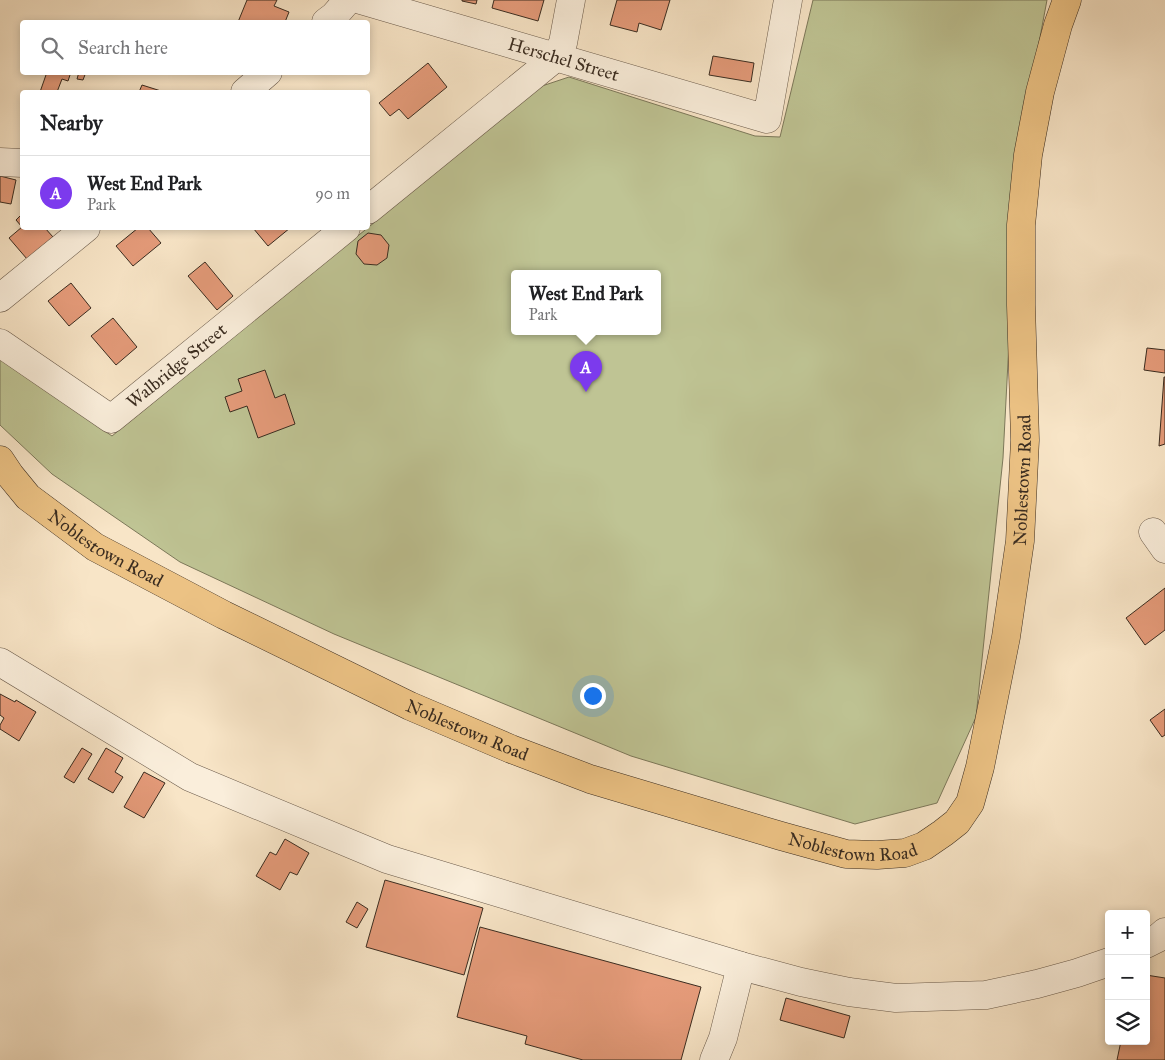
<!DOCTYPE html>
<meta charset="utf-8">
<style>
:root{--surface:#fff;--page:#f6f6f6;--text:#202124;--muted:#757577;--line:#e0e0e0;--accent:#7c3aed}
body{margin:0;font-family:"IM FELL Great Primer",serif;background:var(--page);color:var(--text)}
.controls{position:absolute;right:15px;bottom:15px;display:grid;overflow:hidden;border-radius:5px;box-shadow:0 2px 8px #0003}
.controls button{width:45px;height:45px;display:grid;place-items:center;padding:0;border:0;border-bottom:1px solid var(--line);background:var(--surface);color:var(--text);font:25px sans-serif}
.you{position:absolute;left:592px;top:695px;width:18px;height:18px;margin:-12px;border:4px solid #fff;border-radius:50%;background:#1a73e8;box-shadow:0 0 0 8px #1a73e833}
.badge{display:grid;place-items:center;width:32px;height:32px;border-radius:50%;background:var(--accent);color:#fff;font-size:16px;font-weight:700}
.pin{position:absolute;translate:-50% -41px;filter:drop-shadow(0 1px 2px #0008)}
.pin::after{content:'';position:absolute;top:26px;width:18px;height:15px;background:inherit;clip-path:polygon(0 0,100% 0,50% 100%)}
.popup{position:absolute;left:511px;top:270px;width:150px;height:65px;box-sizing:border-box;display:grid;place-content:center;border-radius:5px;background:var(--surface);filter:drop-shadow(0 1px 4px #0005);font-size:16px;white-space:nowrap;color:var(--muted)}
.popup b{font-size:19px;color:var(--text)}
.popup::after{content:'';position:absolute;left:50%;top:100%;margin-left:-10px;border:10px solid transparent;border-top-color:var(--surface)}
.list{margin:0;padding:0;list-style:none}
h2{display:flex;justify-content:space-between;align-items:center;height:65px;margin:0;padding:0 20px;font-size:21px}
h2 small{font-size:16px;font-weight:400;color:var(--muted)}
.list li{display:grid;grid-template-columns:32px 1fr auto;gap:15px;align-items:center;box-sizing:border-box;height:75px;padding:0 20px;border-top:1px solid var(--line)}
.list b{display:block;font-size:19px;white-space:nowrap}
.list p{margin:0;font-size:16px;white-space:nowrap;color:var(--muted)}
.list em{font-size:16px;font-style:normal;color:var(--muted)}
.icon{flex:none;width:28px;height:28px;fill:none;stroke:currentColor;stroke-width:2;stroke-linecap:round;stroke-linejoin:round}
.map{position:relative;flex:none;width:1165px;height:1060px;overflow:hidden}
.search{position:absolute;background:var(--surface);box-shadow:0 2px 8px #0003;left:20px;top:20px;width:350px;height:55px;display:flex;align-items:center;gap:12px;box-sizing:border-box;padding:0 18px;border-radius:5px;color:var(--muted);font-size:19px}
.panel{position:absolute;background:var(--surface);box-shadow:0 2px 8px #0003;left:20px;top:90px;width:350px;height:140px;border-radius:5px}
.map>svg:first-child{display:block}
.green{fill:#bfc494;stroke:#7c785a;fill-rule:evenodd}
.building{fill:#e59b7a;stroke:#3a2c20}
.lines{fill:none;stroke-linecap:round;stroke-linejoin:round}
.minor-casing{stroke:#6a5a4a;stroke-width:29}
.major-casing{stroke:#3a2c20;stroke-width:29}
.minor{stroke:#faeedb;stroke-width:28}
.major{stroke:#ecc284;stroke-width:28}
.labels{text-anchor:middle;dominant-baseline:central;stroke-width:5;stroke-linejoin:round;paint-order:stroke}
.street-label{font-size:18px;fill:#3a2c20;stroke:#faeedb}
</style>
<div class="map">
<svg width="1165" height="1060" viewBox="0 0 1165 1060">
<rect width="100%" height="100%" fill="#f8e5c7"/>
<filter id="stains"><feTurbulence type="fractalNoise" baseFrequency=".004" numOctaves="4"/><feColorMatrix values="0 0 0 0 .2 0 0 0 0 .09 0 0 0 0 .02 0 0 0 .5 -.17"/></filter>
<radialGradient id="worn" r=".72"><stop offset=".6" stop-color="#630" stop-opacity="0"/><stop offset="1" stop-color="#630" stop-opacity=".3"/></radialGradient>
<path class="green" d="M 813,0 L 1047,0 L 1019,149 L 1003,458 L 976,717 L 937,803 L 855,824 L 631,756 L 334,634 L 180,562 L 52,474 L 0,425 L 0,359 L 112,436 L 542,86 L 569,77 L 755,136 L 780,137 ZM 515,273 L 657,273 L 657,331 L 515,331 Z"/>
<path class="building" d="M 247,0 L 277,0 L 274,6 L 289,12 L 285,22 L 238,22 Z
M 462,0 L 477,0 L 476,4 L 462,1 Z
M 494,0 L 544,0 L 538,21 L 492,8 Z
M 617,0 L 670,0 L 661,30 L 639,23 L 637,32 L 610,25 Z
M 713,56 L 754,63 L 751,82 L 709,75 Z
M 428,63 L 447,87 L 408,119 L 399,109 L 390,116 L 379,103 Z
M 47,72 L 71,72 L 68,81 L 62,79 L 57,92 L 40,92 Z
M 79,72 L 86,72 L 83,80 L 77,79 Z
M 142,85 L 161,91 L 161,92 L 139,92 Z
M 0,176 L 16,180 L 11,204 L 0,202 Z
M 22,214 L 22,228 L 45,228 L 53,237 L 27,259 L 9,238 L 22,227 L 16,220 Z
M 138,228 L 148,228 L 161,243 L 133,266 L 116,246 Z
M 253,228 L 290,228 L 268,246 Z
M 368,233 L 381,235 L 389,245 L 387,258 L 377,265 L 364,264 L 356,254 L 358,241 Z
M 205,262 L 233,296 L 217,310 L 188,276 Z
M 71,283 L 91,308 L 69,326 L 48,301 Z
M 113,318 L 137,347 L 116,365 L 91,336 Z
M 1147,348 L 1165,350 L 1165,373 L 1144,370 Z
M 265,370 L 275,398 L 285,394 L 295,424 L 258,438 L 247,406 L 230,412 L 225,397 L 242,391 L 238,379 Z
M 1164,377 L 1165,377 L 1165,444 L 1159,446 Z
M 1165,588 L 1165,630 L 1145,645 L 1126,618 Z
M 0,694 L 15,702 L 16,700 L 36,712 L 19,741 L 0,729 L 0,725 L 4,718 L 0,715 Z
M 1165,709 L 1165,735 L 1162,737 L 1150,720 Z
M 82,748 L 92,754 L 74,783 L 64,777 Z
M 106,748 L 123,758 L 115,772 L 123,777 L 113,793 L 88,779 Z
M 144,772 L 165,783 L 144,818 L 124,807 Z
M 285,839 L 309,853 L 297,875 L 290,872 L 280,890 L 256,876 L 270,852 L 276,855 Z
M 385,880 L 483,908 L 464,975 L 366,947 Z
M 357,902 L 368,909 L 357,928 L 346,922 Z
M 480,927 L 701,987 L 681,1060 L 583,1060 L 525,1044 L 527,1036 L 457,1017 Z
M 1146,975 L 1165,978 L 1165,1060 L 1117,1060 L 1121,1041 L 1146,1041 Z
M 786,998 L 850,1016 L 844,1038 L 780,1020 Z"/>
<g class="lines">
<defs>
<g id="minor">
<path id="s1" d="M 361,0 L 767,119 L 788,0"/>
<path d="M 326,22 L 334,16 L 348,0"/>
<path d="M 245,92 L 268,72"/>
<path d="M 0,162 L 22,163"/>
<path d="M 368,210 L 555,58 L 563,43 L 571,0"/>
<path d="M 0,298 L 86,228"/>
<path id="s2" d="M 0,343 L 111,419 L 346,228"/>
<path d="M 1153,532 L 1165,549"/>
<path d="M 0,662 L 190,777 L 387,859 L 741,966 L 801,982 L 849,992 L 896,998 L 986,995 L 1037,984 L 1077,973 L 1109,962"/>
<path d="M 1146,944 L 1158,938 L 1165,932"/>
<path d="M 714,1060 L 723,1038 L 741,966"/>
</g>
<g id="major">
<path id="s3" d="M 0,460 L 10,475 L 28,497 L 95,547 L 224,615 L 410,706 L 511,749 L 590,779 L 781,836 L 846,854 L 877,855 L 905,853 L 924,846 L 943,833 L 957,822 L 970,803 L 980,767 L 1006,637 L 1020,541 L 1025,440 L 1021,305 L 1021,225 L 1028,155 L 1040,92 L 1058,25 L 1067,0"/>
</g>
</defs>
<use href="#minor" class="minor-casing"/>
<use href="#major" class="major-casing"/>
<use href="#minor" class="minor"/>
<use href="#major" class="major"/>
</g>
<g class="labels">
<g class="street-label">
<text stroke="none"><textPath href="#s1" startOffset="211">Herschel Street</textPath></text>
<text stroke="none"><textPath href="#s2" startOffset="219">Walbridge Street</textPath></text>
<text stroke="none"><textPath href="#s3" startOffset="1415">Noblestown Road</textPath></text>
<text stroke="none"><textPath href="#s3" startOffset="140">Noblestown Road</textPath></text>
<text stroke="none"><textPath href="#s3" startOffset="545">Noblestown Road</textPath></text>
<text stroke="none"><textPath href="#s3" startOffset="950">Noblestown Road</textPath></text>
</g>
</g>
<rect width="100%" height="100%" filter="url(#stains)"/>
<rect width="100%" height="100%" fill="url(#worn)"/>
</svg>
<div class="controls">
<button>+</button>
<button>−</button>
<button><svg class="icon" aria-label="layers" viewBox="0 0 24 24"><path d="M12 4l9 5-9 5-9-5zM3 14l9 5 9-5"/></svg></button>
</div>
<div class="you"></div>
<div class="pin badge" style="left:586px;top:392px">A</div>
<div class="popup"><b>West End Park</b>Park</div>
<div class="search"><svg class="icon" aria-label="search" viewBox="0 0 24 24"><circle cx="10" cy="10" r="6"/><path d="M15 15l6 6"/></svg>Search here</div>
<section class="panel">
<h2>Nearby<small></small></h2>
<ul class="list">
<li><span class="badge">A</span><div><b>West End Park</b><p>Park</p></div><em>90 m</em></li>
</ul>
</section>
</div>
